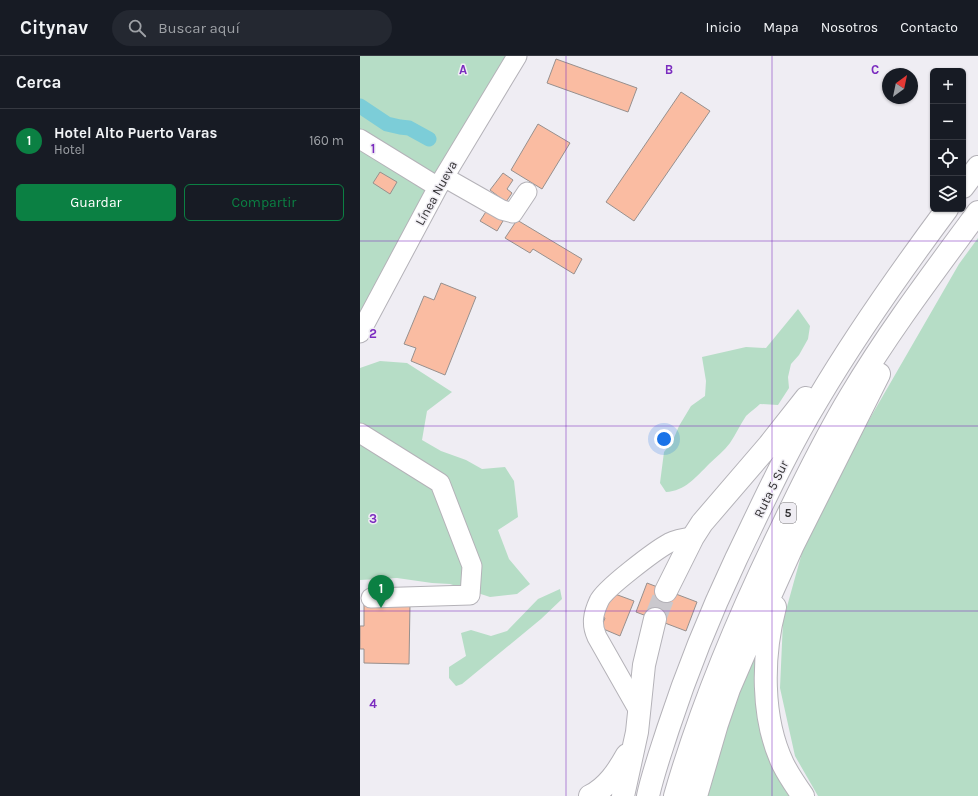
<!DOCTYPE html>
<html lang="es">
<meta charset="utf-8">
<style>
:root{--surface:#171b24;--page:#242831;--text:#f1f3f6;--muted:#9ea1a6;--line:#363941;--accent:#0b8043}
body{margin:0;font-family:Karla,sans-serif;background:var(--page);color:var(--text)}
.controls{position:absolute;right:12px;top:12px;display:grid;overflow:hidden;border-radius:6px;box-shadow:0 1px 3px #0004}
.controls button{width:36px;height:36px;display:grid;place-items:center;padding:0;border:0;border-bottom:1px solid var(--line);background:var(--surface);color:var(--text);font:20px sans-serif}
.compass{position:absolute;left:522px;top:12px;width:36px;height:36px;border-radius:50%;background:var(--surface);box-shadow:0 1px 3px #0004;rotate:33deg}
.you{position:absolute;left:304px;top:383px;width:14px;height:14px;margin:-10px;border:3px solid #fff;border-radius:50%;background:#1a73e8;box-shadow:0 0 0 6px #1a73e833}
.badge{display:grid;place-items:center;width:26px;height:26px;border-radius:50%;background:var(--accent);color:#fff;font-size:13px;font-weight:700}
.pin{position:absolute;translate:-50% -33px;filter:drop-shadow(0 1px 2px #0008)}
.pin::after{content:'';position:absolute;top:21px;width:14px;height:12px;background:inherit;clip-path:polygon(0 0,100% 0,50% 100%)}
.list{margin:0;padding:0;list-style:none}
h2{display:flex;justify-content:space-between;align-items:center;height:52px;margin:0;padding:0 16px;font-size:17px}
h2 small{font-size:13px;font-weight:400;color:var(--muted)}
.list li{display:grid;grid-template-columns:26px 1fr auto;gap:12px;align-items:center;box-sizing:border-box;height:64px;padding:0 16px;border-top:1px solid var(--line)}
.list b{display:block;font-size:15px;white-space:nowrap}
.list p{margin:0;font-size:13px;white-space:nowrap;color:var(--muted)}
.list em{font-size:13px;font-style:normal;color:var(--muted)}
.actions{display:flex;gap:8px;padding:12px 16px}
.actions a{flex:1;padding:9px 0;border:1px solid var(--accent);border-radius:6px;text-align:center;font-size:14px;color:var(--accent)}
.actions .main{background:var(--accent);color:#fff}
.icon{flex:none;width:22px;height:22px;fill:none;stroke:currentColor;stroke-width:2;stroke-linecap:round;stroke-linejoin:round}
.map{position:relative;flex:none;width:618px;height:740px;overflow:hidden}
header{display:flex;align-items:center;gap:24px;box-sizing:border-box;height:56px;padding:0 20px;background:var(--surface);border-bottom:1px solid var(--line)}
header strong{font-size:19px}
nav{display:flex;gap:22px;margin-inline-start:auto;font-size:14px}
.search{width:280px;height:36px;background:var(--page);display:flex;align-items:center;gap:10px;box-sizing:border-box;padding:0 14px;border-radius:22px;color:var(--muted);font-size:15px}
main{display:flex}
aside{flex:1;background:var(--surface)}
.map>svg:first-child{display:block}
.green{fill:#b6ddc6}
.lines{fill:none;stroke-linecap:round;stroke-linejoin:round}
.canal{stroke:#7ccdd8;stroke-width:15}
.building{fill:#fabca2;stroke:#97908e}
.highway-tunnel{stroke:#cac8cd;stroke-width:22;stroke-dasharray:22 11;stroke-linecap:butt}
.minor-casing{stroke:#b4b2b8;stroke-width:21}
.highway-casing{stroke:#b4b2b8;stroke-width:24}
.minor{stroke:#fff;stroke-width:19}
.highway{stroke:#fff;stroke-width:22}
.grid{fill:none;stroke:#7b2cbf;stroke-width:1;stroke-opacity:0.55}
.labels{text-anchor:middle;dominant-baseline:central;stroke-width:3;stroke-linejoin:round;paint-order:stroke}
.shield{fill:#efedf3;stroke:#6c6b6e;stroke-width:1}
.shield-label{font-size:12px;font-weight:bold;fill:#343335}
.street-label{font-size:13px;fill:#343335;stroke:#efedf3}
.grid-label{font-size:13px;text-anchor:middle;font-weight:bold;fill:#7b2cbf;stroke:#efedf3;stroke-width:3;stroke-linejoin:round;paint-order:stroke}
</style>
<header>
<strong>Citynav</strong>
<div class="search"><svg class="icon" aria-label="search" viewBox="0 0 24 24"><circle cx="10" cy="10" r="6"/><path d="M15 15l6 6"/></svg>Buscar aquí</div>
<nav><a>Inicio</a><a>Mapa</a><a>Nosotros</a><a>Contacto</a></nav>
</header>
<main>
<aside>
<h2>Cerca<small></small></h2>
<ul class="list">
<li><span class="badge">1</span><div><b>Hotel Alto Puerto Varas</b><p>Hotel</p></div><em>160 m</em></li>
</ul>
<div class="actions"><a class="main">Guardar</a><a>Compartir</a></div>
</aside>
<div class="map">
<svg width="618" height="740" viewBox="0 0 618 740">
<rect width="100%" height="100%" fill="#efedf3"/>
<path class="green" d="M 0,0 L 149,0 L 0,266 Z
M 618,182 L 618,740 L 458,740 L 435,700 L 420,632 L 423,565 L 443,493 L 498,383 L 599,208 Z
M 438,253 L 450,270 L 448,283 L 439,299 L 431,308 L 428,321 L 429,332 L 418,349 L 400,348 C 396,352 390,356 386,360 C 380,369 376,378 370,387 C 364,395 356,401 349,408 C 336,421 325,435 306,436 L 300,427 L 304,396 L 313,384 L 319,370 L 331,350 L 345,340 L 346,325 L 342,301 L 386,291 L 406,292 Z
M 20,305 L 47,307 L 92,336 L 67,355 L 62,384 L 81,395 L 106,404 L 122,413 L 145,411 L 154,425 L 158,461 L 138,474 L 149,503 L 170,528 L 157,538 L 130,541 L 90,528 L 72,527 L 37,522 L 0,524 L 0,312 Z
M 200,533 L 202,543 L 181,563 L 102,628 L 96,630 L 89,622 L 89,611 L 106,600 L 101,577 L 111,574 L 131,580 L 147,575 L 178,543 Z
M 402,571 L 434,740 L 343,740 Z"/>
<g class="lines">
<path class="canal" d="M 0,50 L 27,68 L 40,71 L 49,72 L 69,83"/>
</g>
<path class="building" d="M 196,3 L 277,32 L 268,56 L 187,27 Z
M 321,36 L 350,55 L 274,165 L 246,146 Z
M 178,68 L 210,87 L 182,133 L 151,114 Z
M 20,116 L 37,126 L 30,138 L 13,127 Z
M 143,117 L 153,124 L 147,133 L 152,137 L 146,146 L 130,134 Z
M 127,154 L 143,165 L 137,175 L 120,165 Z
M 157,164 L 222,203 L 214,218 L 173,193 L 170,197 L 145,182 Z
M 81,227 L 116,241 L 85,319 L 51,305 L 56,292 L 44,288 L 64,240 L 74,244 Z
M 287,527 L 337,546 L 326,575 L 276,556 Z
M 255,538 L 274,545 L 260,580 L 241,572 L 245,562 L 238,559 L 245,542 L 252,544 Z
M 4,547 L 50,547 L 49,608 L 4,607 L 4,593 L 0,593 L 0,570 L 4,570 Z"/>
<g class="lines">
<path class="highway-tunnel" d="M 295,563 L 306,535"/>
<defs>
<path id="minor" d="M 0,83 L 78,131
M 84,121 L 142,154 L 153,157 L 167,136
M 0,277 L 78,131 L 157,0
M 0,377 L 80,427 L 112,510 L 110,539 L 11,542
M 279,655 L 237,581 C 231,568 233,558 239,545 C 244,533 296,494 309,487 C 317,483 325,482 333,481"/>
<path id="highway" d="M 603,131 L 618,111
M 306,535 L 333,481 L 342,467 L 409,389 L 446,342
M 415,551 C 402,600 401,662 423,708 C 429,720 436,730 443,740
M 230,740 C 247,732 258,715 267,699
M 263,740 L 277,676 L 284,609 L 295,563
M 288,740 C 293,717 301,695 308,673 C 327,615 350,558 376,503 C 402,449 427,394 458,343 C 497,277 541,215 587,153
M 315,740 C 342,646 379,559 422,471 C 443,427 465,382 491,339 C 529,275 574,216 618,156
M 336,740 L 357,668 L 369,633 L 388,589 L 433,489 L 519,318"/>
</defs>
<use href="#minor" class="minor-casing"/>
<use href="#highway" class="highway-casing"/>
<use href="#minor" class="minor"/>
<use href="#highway" class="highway"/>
</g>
<path class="grid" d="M 206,0 L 206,740M 412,0 L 412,740M 0,185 L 618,185M 0,370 L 618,370M 0,555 L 618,555"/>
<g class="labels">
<rect class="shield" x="420" y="447" width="16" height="20" rx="3"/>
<g class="shield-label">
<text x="428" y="457">5</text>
</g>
<g class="street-label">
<text transform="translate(76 137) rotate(-61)">Línea Nueva</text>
<text transform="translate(411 433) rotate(-64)">Ruta 5 Sur</text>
</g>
</g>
<g class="grid-label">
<text x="103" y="18">A</text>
<text x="309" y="18">B</text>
<text x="515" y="18">C</text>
<text x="13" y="97">1</text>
<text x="13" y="282">2</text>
<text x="13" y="467">3</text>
<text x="13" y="652">4</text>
</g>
</svg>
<div class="controls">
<button>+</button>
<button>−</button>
<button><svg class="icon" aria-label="locate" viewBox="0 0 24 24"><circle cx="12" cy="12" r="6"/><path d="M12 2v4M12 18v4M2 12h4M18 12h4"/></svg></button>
<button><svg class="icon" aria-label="layers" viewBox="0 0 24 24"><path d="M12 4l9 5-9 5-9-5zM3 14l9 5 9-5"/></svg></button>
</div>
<svg class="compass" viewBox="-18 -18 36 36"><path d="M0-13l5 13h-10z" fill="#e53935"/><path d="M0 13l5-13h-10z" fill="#9ea1a6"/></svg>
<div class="you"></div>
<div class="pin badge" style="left:21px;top:552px">1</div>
</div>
</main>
